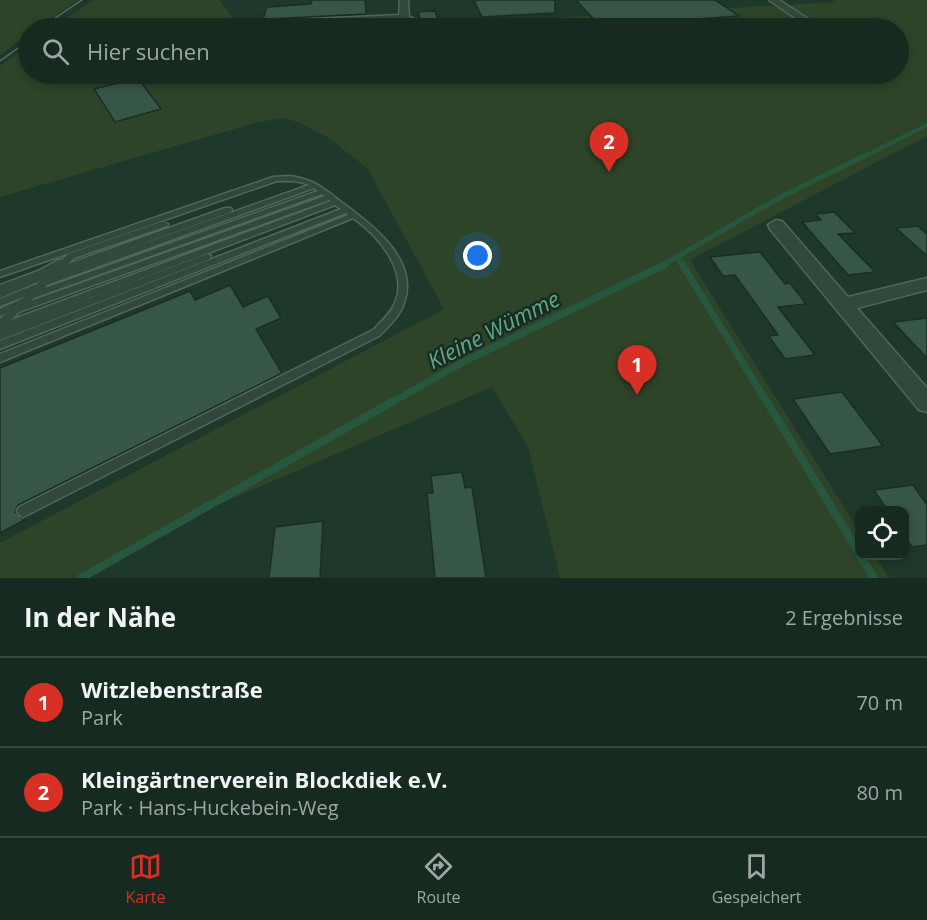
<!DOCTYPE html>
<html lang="de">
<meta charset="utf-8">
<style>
:root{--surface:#162a20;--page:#1f3229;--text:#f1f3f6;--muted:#9ea7a5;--line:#35463e;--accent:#d93025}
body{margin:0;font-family:"Open Sans",sans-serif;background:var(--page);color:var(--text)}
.controls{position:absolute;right:18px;bottom:18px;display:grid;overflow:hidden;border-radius:12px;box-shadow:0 3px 9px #0003}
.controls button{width:54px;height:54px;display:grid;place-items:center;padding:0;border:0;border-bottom:2px solid var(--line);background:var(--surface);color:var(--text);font:30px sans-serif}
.you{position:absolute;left:478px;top:256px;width:21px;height:21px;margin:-15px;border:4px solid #fff;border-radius:50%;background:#1a73e8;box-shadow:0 0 0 9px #1a73e833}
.badge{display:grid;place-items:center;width:39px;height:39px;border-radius:50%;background:var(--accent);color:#fff;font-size:20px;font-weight:700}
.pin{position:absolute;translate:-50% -50px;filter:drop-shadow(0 2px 3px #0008)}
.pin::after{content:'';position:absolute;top:32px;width:21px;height:18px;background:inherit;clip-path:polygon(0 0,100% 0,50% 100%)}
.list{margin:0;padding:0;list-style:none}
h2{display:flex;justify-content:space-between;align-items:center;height:78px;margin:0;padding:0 24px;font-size:26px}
h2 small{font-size:20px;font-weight:400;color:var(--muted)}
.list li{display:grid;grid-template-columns:39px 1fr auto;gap:18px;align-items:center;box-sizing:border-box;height:90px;padding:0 24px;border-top:2px solid var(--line)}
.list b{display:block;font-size:22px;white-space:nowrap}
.list p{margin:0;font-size:20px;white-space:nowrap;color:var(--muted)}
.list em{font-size:20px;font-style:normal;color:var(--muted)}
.icon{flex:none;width:33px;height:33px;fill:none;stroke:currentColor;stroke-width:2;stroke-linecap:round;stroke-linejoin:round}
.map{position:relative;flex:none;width:927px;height:578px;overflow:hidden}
.search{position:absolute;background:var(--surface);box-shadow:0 3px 9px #0003;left:18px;right:18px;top:18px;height:66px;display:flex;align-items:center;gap:15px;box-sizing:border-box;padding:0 21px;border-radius:33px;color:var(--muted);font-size:22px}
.sheet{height:258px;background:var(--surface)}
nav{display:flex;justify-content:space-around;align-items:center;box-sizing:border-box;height:84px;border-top:2px solid var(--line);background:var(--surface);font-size:16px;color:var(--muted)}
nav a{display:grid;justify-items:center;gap:3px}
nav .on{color:var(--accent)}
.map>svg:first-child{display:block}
.green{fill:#2d4429}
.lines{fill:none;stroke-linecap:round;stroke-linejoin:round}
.stream-far3{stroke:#285740;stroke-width:4}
.stream-far2{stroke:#285740;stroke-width:5}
.stream-far1{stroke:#285740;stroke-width:7}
.stream{stroke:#285740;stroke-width:8}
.building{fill:#365647;stroke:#192e24;stroke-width:1.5}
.service-casing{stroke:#4f665b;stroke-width:3}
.minor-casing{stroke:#4f665b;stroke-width:3}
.service{fill:#31483d;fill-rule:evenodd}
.minor{fill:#31483d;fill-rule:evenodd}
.tram{stroke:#537062;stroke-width:1.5}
.labels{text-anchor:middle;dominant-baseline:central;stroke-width:5;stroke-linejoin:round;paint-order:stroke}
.water-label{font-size:22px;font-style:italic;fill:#61a885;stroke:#172c22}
</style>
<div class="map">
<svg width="927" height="578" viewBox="0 0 927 578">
<rect width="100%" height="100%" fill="#1e382b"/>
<path class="green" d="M 0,0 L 78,0 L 37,28 L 28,28 L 28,34 L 0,55 Z
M 93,0 L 219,0 L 241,28 L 52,28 Z
M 832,0 L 927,0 L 927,136 L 690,260 L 859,531 L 860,556 L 875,556 L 889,578 L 560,578 L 528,447 L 492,387 L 208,509 L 87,578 L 0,578 L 0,543 L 444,309 L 367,168 L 330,139 L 298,122 L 283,118 L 259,122 L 0,197 L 0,66 L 28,45 L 28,74 L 898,74 L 898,28 L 482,28 L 479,22 L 836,2 Z"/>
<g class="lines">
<path class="stream-far3" d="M 865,156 L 927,125"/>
<path class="stream-far2" d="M 678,258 L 682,265
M 663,265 L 775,200 L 868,154"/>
<path class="stream-far1" d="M 682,264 L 768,404
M 389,404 L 465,361 L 666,264"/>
<path class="stream" d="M 767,402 L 860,554
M 860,556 L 874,578
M 81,578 L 392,402"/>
</g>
<path class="building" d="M 312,0 L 365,0 L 366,14 L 269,19 L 262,22 L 267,7 L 311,4 Z
M 474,0 L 555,0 L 555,13 L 482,17 Z
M 576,0 L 715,0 L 739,16 L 653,22 L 661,28 L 602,28 Z
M 435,11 L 441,28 L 423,28 L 418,12 Z
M 138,78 L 161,109 L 115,122 L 94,89 Z
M 834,212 L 855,233 L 838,234 L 875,272 L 848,275 L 802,222 L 821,220 L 815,214 Z
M 918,226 L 927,234 L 927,256 L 896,228 Z
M 760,252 L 785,284 L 790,283 L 806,304 L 778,307 L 815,355 L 785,359 L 769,336 L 778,335 L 735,275 L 723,276 L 710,257 Z
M 230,285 L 243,307 L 268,296 L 281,318 L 256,329 L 282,373 L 18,505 L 15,512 L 24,520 L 0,533 L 0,368 L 190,291 L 195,300 Z
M 927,318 L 927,358 L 893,322 Z
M 842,392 L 883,446 L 830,454 L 793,399 Z
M 462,472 L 465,488 L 472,487 L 486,578 L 435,578 L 427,493 L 433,493 L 431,476 Z
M 913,485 L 927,505 L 927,545 L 912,547 L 904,536 L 904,510 L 887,510 L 874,490 Z
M 323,521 L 320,578 L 269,578 L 275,527 Z"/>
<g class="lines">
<defs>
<path id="service" d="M 385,19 L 389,20 L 389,28 L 385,28 Z
M 269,23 L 271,25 L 246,28 L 237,28 Z
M 289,176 C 317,179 327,192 348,207 C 376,228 419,262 404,303 C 400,316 389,326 379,336 L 27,515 L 23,517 L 19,515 L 17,511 L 19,507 L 373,330 C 380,323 389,315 394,305 C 410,272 379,236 353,218 L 0,362 L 0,354 L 348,215 L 346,213 L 312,226 L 0,349 L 0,341 L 341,209 L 335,205 L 0,332 L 0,319 L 5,314 L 0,316 L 0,309 C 7,305 21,300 26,296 L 0,306 L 0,299 L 32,286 L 36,285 L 40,281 L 0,298 L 0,291 L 1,291 L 0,291 L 0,285 L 38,271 L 58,260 L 62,260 L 68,254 L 161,222 L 164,222 L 168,224 L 167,226 L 74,258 L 68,264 L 225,208 L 231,208 L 232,210 L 231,212 L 59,274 L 309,185 C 298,180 288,181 277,181 L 0,277 L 0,271 L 273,177 ZM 314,188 L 318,191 L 45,288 L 47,285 ZM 322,194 L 325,196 L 31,301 L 34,298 ZM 329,200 L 331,201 L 11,320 L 19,312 Z
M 207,254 L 210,255 L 211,257 L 210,259 L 0,340 L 0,332 Z"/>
<path id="minor" d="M 400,0 L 408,0 L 409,17 L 414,19 L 417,28 L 409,28 L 407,23 L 403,21 L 269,27 L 264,24 L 269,21 L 399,15 Z
M 769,0 L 779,0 L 808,19 L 800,21 Z
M 776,220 L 782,221 L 848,297 L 927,278 L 927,290 L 857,308 L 927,388 L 927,412 L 919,410 L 770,229 L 768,225 Z"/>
</defs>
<use href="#service" class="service-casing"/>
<use href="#minor" class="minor-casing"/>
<use href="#service" class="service"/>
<use href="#minor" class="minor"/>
<path class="tram" d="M 40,28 L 82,0
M 0,61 L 28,41"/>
</g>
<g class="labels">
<g class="water-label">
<text transform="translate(493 329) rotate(-27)">Kleine Wümme</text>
</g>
</g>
</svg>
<div class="controls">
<button><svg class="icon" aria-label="locate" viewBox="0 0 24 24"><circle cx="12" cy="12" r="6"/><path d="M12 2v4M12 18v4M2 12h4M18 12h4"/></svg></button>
</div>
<div class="you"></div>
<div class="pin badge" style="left:637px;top:395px">1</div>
<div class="pin badge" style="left:609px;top:172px">2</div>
<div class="search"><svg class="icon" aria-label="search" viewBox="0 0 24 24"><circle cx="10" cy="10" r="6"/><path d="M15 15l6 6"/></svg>Hier suchen</div>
</div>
<section class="sheet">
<h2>In der Nähe<small>2 Ergebnisse</small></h2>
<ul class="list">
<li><span class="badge">1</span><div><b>Witzlebenstraße</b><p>Park</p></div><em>70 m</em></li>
<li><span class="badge">2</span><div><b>Kleingärtnerverein Blockdiek e.V.</b><p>Park · Hans-Huckebein-Weg</p></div><em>80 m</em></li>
</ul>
</section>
<nav>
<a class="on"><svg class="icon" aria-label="map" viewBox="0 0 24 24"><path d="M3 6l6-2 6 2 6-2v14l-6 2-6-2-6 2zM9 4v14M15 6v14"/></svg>Karte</a>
<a><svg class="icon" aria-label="directions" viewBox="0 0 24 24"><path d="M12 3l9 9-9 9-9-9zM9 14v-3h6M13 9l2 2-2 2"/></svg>Route</a>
<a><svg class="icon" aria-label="saved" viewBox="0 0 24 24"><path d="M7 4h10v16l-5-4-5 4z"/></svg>Gespeichert</a>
</nav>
